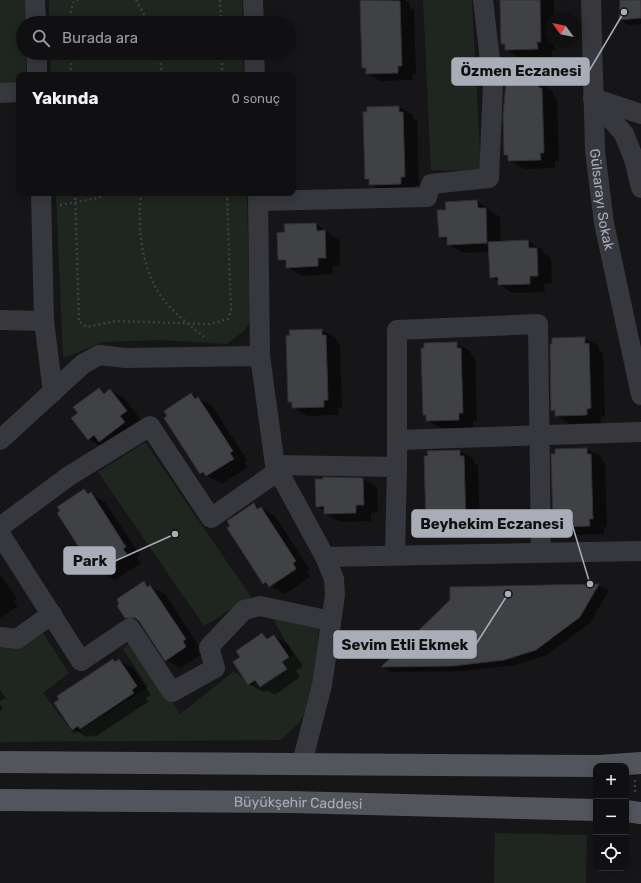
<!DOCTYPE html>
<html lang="tr">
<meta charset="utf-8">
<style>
:root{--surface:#101012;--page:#1e1e20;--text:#f1f3f6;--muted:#9c9d9f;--line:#303032}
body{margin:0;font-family:Rubik,sans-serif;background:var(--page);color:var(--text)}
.controls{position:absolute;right:12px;bottom:12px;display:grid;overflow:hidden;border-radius:8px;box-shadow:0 2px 10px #0003}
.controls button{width:36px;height:36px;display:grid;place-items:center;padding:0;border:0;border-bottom:1px solid var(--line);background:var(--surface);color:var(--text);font:20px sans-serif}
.compass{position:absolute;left:545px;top:12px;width:36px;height:36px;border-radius:50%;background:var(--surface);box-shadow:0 2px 10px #0003;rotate:303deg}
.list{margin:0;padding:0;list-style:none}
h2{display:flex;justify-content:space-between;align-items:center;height:52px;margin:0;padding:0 16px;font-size:17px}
h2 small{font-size:13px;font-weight:400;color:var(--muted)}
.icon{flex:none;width:22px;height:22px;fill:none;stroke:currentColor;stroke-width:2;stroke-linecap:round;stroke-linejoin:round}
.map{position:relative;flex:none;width:641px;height:883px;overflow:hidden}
.search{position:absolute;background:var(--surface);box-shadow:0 2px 10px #0003;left:16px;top:16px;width:280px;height:44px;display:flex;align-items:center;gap:10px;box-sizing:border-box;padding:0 14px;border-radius:22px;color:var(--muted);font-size:15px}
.panel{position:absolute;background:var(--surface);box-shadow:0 2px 10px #0003;left:16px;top:72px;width:280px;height:124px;border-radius:8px}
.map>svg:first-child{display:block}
.green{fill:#1e261f}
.shadow{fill:#0007}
.building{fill:#404145;stroke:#303034}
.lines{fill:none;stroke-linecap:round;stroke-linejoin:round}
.path{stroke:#3d3f44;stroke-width:2.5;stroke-dasharray:2 3;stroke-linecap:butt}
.minor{stroke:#37383d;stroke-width:20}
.major{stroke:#53555c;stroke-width:22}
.labels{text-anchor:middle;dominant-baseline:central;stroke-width:4;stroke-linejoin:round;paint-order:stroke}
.street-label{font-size:14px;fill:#a8adb8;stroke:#111113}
.leader{fill:none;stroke:#a8adb8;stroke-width:1.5}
.callout-dot{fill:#a8adb8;stroke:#111113;stroke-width:1.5}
.callout{fill:#a8adb8;stroke:#a8adb8;stroke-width:1.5}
.callout-label{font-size:15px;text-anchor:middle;font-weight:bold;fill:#111}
</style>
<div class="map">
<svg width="641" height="883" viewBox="0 0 641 883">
<rect width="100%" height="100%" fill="#161618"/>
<path class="green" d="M 0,0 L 28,0 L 27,23 L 23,23 L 23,53 L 27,53 L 26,75 L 19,75 L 19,85 L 0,86 Z
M 49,0 L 242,0 L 243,23 L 49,23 Z
M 423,0 L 472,0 L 481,171 L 431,170 Z
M 50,53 L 243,53 L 244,75 L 51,75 Z
M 56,193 L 247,193 L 250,321 L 244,331 L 227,344 L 161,340 L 103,342 L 63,358 Z
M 145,442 L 251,597 L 204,626 L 98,472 Z
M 272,617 L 320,624 L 310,704 L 299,723 L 281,740 L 0,742 L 0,646 L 12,646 L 43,633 L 69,673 L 43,693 L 74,734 L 148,687 L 123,649 L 132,640 L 180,714 L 234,671 L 251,685 L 293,655 Z
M 495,833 L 587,835 L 586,883 L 494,883 Z"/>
<path class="shadow" d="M 365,0 L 404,0 L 410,4 L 410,8 L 414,10 L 416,74 L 412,74 L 413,80 L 381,81 L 367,73 L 367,70 L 363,68 Z
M 501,0 L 554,0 L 554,18 L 551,18 L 551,42 L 555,42 L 555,50 L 552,50 L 552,57 L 520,58 L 506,49 L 506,46 L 502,44 Z
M 621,0 L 641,0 L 641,24 L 629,25 L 620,20 Z
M 538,83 L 553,91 L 553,95 L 557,98 L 559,161 L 555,161 L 555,168 L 524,169 L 509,160 L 509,157 L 505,155 Z
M 399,107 L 413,115 L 413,119 L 417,121 L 419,185 L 415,185 L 416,192 L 384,193 L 370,184 L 370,181 L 366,179 Z
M 477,201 L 500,217 L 501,243 L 528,241 L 543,250 L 543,253 L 551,258 L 552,283 L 544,284 L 545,292 L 513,293 L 499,285 L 499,282 L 491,277 L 489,252 L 463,253 L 448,244 L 447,241 L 439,237 L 447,211 Z
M 316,224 L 339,240 L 340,266 L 332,266 L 333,274 L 302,276 L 287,267 L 287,264 L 279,260 L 286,233 Z
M 322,330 L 336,338 L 337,342 L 340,345 L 342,408 L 338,408 L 339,415 L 307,416 L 293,407 L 293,404 L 289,402 Z
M 585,338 L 599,346 L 599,351 L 603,353 L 605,416 L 601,417 L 601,423 L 570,424 L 556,415 L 556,412 L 552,410 Z
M 456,343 L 471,351 L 471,355 L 475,357 L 477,421 L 473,421 L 473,428 L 442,429 L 427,420 L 427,417 L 424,415 Z
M 99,389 L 106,393 L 110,390 L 125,399 L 141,420 L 103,448 L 89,439 Z
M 191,394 L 212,406 L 247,460 L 244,462 L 248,467 L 222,484 L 201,473 Z
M 587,449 L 602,457 L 602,461 L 605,463 L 607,527 L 604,527 L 604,534 L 572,535 L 558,526 L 558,523 L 554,521 Z
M 460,451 L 474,459 L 474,463 L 478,465 L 480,529 L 476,529 L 476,536 L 445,537 L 431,528 L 431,525 L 427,523 Z
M 363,479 L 377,487 L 378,512 L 371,513 L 371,521 L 340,522 L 325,514 L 325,511 L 317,506 Z
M 84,490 L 105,502 L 140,555 L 137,557 L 141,563 L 115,580 L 94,569 L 58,514 Z
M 254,504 L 275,516 L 310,570 L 307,572 L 310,577 L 285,594 L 264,583 Z
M 0,574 L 17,599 L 14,601 L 18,606 L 0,618 Z
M 144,583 L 165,594 L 200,648 L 197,650 L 200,655 L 180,668 L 166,660 L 143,626 L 140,626 L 125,617 Z
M 599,585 L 609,590 L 590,623 L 547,655 L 515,665 L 464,671 L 392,672 L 382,667 L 451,600 L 451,588 Z
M 262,634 L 270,638 L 274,636 L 288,644 L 303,666 L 296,671 L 300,677 L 275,695 L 267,690 L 264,692 L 249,684 L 242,658 Z
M 113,660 L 116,662 L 119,660 L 134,669 L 151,695 L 146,698 L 148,702 L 95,737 L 91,735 L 87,737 L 73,729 Z
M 0,690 L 6,698 L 0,701 Z
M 0,704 L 3,709 L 0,711 Z"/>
<path class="building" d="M 364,0 L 400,1 L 402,66 L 398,66 L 398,73 L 366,74 L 366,68 L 362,68 L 360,1 Z
M 500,0 L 540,0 L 541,42 L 537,42 L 538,49 L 505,50 L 505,44 L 501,44 Z
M 620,0 L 641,0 L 641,18 L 619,20 Z
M 538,82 L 539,88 L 542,88 L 544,153 L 540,153 L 541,160 L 508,161 L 508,155 L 504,155 L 503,115 L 506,83 Z
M 399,106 L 399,112 L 403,112 L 405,177 L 401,177 L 401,184 L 369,185 L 369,179 L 365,179 L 363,112 L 367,112 L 367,107 Z
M 477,200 L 478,208 L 486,208 L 487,243 L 447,245 L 447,237 L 439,237 L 437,210 L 446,210 L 445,202 Z
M 316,223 L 317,231 L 325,230 L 326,258 L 318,258 L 318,266 L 286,268 L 286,260 L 278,260 L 277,233 L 285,232 L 284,224 Z
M 528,240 L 529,248 L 537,248 L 538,276 L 530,276 L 530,284 L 498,285 L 498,277 L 490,278 L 488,242 Z
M 322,329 L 322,335 L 326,335 L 328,400 L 324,400 L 324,407 L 292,408 L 292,402 L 288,402 L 286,336 L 290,335 L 289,330 Z
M 585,337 L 585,344 L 589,343 L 591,408 L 587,409 L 587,415 L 555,416 L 555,410 L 551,411 L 550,344 L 552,344 L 552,338 Z
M 457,342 L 457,348 L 461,348 L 463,413 L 459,413 L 459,420 L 426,421 L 426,415 L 423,415 L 421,348 L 424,348 L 424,343 Z
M 99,388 L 104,394 L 110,389 L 127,411 L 120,416 L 125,422 L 99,442 L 94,435 L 88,440 L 71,418 L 78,413 L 73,407 Z
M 191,393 L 195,399 L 198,397 L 233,451 L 230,453 L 234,459 L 206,476 L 203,472 L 200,474 L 164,418 L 167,416 L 164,411 Z
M 587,448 L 587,454 L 591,454 L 593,519 L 589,519 L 590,526 L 557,527 L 557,521 L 553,521 L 551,454 L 555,454 L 555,449 Z
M 460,450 L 460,456 L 464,456 L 466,521 L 462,521 L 462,528 L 430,529 L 430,523 L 426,523 L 424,456 L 428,456 L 427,451 Z
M 323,477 L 363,478 L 364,505 L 356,505 L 356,513 L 324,514 L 324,506 L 316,507 L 315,479 L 323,479 Z
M 84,489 L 88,494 L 91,492 L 126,547 L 123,549 L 127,554 L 99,572 L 96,567 L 93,569 L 57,513 L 60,511 L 57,507 Z
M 254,503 L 257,509 L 261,507 L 296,561 L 293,563 L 296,569 L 269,587 L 266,582 L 263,584 L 227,528 L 230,526 L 227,521 Z
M 144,581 L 147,587 L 150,585 L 186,639 L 183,641 L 186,647 L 165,661 L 139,621 L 135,618 L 125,618 L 117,606 L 119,604 L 117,599 Z
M 599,584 L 580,617 L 536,650 L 504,660 L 453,666 L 381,667 L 450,600 L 450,587 Z
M 262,633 L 267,639 L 274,635 L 289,657 L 282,662 L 287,669 L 260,687 L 255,680 L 248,685 L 233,662 L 240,657 L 236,651 Z
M 113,659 L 115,662 L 119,659 L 137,686 L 132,690 L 134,693 L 80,729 L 78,726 L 72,730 L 54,703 L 59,699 L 57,696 Z"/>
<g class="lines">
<path class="path" d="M 136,0 L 149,23
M 220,0 L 221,23
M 70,23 L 70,15 L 74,1 L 78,0
M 71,53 L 71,75
M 159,53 L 162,75
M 222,53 L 222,75
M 75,193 L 79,322 L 87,327 L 116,321 L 210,324 L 228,319 L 231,310 L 227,193
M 141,193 C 137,229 142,276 167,304 C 179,317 193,328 207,339
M 60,205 L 98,198 L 107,193
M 635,780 L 635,795"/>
<g class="minor">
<path d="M 35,0 L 36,23"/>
<path d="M 253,0 L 254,23"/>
<path id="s1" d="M 591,0 L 595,151 L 604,223 L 641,395"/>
<path d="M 37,53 L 37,75"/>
<path d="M 254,53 L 255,75"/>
<path d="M 0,93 L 19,92"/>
<path d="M 593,98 L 624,134 L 634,159 L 641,188"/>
<path d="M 593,98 L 641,114"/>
<path d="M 41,193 L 44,321 L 53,392"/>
<path d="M 258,193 L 260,356"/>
<path d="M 259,201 L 427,197 L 431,184 L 489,178 L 493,86 L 483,0"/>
<path d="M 0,320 L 44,321"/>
<path d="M 0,440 L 83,364 L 99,355 L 126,358 L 260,356 L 275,465 L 325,557 L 334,579 L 335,595 L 322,685 L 302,763"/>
<path d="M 397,440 L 641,432"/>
<path d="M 275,465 L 397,467 L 395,555"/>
<path d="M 397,467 L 397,330 L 538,324 L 541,553"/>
<path d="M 0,527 L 69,476 L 150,426 L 211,518 L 278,471"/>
<path d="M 0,534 L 81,661 L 130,628 L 172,692 L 215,668 L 209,647 L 244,610 L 260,606 L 331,621"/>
<path d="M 325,557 L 641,551"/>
<path d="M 0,637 L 17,639 L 52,614"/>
</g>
<g class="major">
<path d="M 0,762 L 596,766"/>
<path d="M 599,766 L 641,763"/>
<path id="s2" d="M 0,800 L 291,802 L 596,810"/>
<path d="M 626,811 L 641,813"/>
</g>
</g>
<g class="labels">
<g class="street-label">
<text stroke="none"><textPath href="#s1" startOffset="200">Gülsarayı Sokak</textPath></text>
<text stroke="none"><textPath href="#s2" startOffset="298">Büyükşehir Caddesi</textPath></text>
</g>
</g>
<path class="leader" d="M624 12L589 71M590 584L572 524M175 534L115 561M508 594L476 644"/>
<g class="callout-dot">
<circle cx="624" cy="12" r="4"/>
<circle cx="590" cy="584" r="4"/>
<circle cx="175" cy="534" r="4"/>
<circle cx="508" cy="594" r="4"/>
</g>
<g class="callout">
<rect x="452" y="58" width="137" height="27" rx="4"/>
<rect x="412" y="510" width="160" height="27" rx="4"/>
<rect x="64" y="547" width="51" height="27" rx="4"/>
<rect x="334" y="631" width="142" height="27" rx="4"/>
</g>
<g class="callout-label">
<text x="521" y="76">Özmen Eczanesi</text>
<text x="492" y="529">Beyhekim Eczanesi</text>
<text x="90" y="566">Park</text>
<text x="405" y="650">Sevim Etli Ekmek</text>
</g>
</svg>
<div class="controls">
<button>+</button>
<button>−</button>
<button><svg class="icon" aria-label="locate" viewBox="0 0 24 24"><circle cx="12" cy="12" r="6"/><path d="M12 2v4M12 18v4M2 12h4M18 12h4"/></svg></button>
</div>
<svg class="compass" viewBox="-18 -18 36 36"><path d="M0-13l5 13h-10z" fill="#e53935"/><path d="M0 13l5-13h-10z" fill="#9c9d9f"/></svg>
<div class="search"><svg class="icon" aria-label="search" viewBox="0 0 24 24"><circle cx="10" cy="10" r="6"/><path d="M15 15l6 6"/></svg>Burada ara</div>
<section class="panel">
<h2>Yakında<small>0 sonuç</small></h2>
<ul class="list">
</ul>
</section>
</div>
